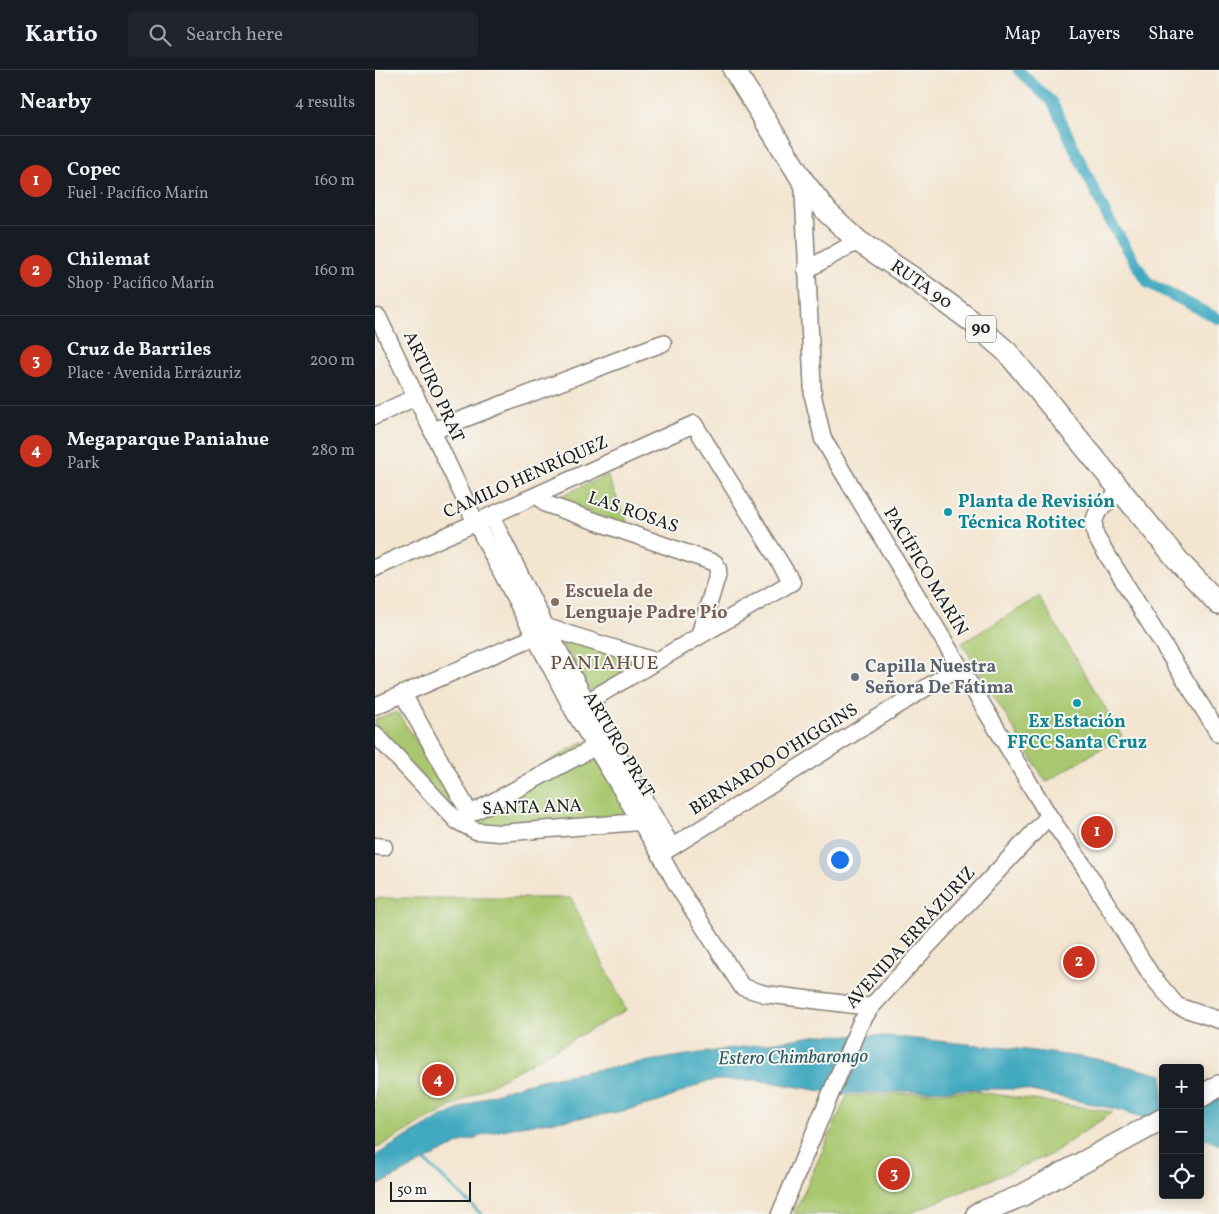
<!DOCTYPE html>
<meta charset="utf-8">
<style>
:root{--surface:#171b24;--page:#20242c;--text:#f1f3f6;--muted:#9ea1a6;--line:#363941;--accent:#c8321e}
body{margin:0;font-family:Vollkorn,serif;background:var(--page);color:var(--text)}
.controls{position:absolute;right:15px;bottom:15px;display:grid;overflow:hidden;border-radius:5px;box-shadow:0 2px 12px #0003}
.controls button{width:45px;height:45px;display:grid;place-items:center;padding:0;border:0;border-bottom:1px solid var(--line);background:var(--surface);color:var(--text);font:25px sans-serif}
.scale{position:absolute;left:15px;bottom:12px;width:81px;box-sizing:border-box;padding-left:5px;border:2px solid #1c1c1c;border-top:0;font-size:14px;line-height:18px;white-space:nowrap;color:#1c1c1c;-webkit-text-stroke:4px #f6f6f2;paint-order:stroke}
.you{position:absolute;left:464px;top:789px;width:18px;height:18px;margin:-12px;border:4px solid #fff;border-radius:50%;background:#1a73e8;box-shadow:0 0 0 8px #1a73e833}
.badge{display:grid;place-items:center;width:32px;height:32px;border-radius:50%;background:var(--accent);color:#fff;font-size:16px;font-weight:700}
.pin{position:absolute;translate:-50% -50%;border:2px solid #fff;box-shadow:0 1px 5px #0006}
.list{margin:0;padding:0;list-style:none}
h2{display:flex;justify-content:space-between;align-items:center;height:65px;margin:0;padding:0 20px;font-size:21px}
h2 small{font-size:16px;font-weight:400;color:var(--muted)}
.list li{display:grid;grid-template-columns:32px 1fr auto;gap:15px;align-items:center;box-sizing:border-box;height:90px;padding:0 20px;border-top:1px solid var(--line)}
.list b{display:block;font-size:19px;white-space:nowrap}
.list p{margin:0;font-size:16px;white-space:nowrap;color:var(--muted)}
.list em{font-size:16px;font-style:normal;color:var(--muted)}
.icon{flex:none;width:28px;height:28px;fill:none;stroke:currentColor;stroke-width:2;stroke-linecap:round;stroke-linejoin:round}
.map{position:relative;flex:none;width:844px;height:1144px;overflow:hidden}
header{display:flex;align-items:center;gap:30px;box-sizing:border-box;height:70px;padding:0 25px;background:var(--surface);border-bottom:1px solid var(--line)}
header strong{font-size:24px}
nav{display:flex;gap:28px;margin-inline-start:auto;font-size:18px}
.search{width:350px;height:45px;background:var(--page);display:flex;align-items:center;gap:12px;box-sizing:border-box;padding:0 18px;border-radius:5px;color:var(--muted);font-size:19px}
main{display:flex}
aside{flex:1;background:var(--surface)}
.map>svg:first-child{display:block}
.green{fill:#a9c76e;stroke:#627245}
.water{fill:#40a9bf;stroke:#2e626e}
.lines{fill:none;stroke-linecap:round;stroke-linejoin:round}
.stream{stroke:#40a9bf;stroke-width:3}
.canal{stroke:#40a9bf;stroke-width:11}
.minor-casing{stroke:#888076;stroke-width:19}
.major-casing{stroke:#888076;stroke-width:24}
.minor{stroke:#fff;stroke-width:16}
.major{stroke:#fff;stroke-width:21}
.culture-dot{fill:#0f9aa8;stroke:#f6f6f2;stroke-width:2}
.education-dot{fill:#8d6e63;stroke:#f6f6f2;stroke-width:2}
.worship-dot{fill:#6b7280;stroke:#f6f6f2;stroke-width:2}
.labels{text-anchor:middle;dominant-baseline:central;stroke-width:4;stroke-linejoin:round;paint-order:stroke}
.shield{fill:#f6f6f2;stroke:#5d5d5c;stroke-width:1}
.shield-label{font-size:16px;font-weight:bold;fill:#1c1c1c}
.street-label{font-size:18px;fill:#1c1c1c;stroke:#f6f6f2}
.culture-label{font-size:18px;font-weight:bold;fill:#0d838f;stroke:#f6f6f2;text-anchor:start}
.education-label{font-size:18px;font-weight:bold;fill:#785e54;stroke:#f6f6f2;text-anchor:start}
.worship-label{font-size:18px;font-weight:bold;fill:#5b616d;stroke:#f6f6f2;text-anchor:start}
.water-label{font-size:19px;font-style:italic;fill:#2c5b65;stroke:#f6f6f2}
.quarter-label{font-size:20px;letter-spacing:1px;fill:#66503f;stroke:#f6f6f2}
</style>
<header>
<strong>Kartio</strong>
<div class="search"><svg class="icon" aria-label="search" viewBox="0 0 24 24"><circle cx="10" cy="10" r="6"/><path d="M15 15l6 6"/></svg>Search here</div>
<nav><a>Map</a><a>Layers</a><a>Share</a></nav>
</header>
<main>
<aside>
<h2>Nearby<small>4 results</small></h2>
<ul class="list">
<li><span class="badge">1</span><div><b>Copec</b><p>Fuel · Pacífico Marín</p></div><em>160 m</em></li>
<li><span class="badge">2</span><div><b>Chilemat</b><p>Shop · Pacífico Marín</p></div><em>160 m</em></li>
<li><span class="badge">3</span><div><b>Cruz de Barriles</b><p>Place · Avenida Errázuriz</p></div><em>200 m</em></li>
<li><span class="badge">4</span><div><b>Megaparque Paniahue</b><p>Park</p></div><em>280 m</em></li>
</ul>
</aside>
<div class="map">
<svg width="844" height="1144" viewBox="0 0 844 1144">
<rect width="100%" height="100%" fill="#f6f6f2"/>
<filter id="ink" filterUnits="userSpaceOnUse"><feTurbulence type="fractalNoise" baseFrequency=".02" numOctaves="2"/><feDisplacementMap in="SourceGraphic" scale="10" xChannelSelector="R" yChannelSelector="G"/><feConvolveMatrix kernelMatrix="1 2 1 2 8 2 1 2 1" color-interpolation-filters="sRGB"/></filter>
<filter id="wash" filterUnits="userSpaceOnUse"><feTurbulence type="fractalNoise" baseFrequency=".0096" numOctaves="4" result="noise"/><feDisplacementMap in="SourceGraphic" scale="20" xChannelSelector="R" yChannelSelector="G"/><feGaussianBlur stdDeviation="1.12" result="paint"/><feColorMatrix in="noise" values="0 0 0 0 0 0 0 0 0 0 0 0 0 0 0 0 0 1.4 0 .05"/><feComposite in="paint" operator="in"/></filter>
<g filter="url(#wash)">
<rect width="100%" height="100%" fill="#f3e5d0"/>
<path class="green" d="M 232,405 L 254,456 L 177,430 Z
M 664,527 L 747,666 L 671,712 L 587,573 Z
M 183,567 L 269,594 L 215,621 Z
M 22,642 L 82,733 L 75,737 L 0,655 L 0,649 Z
M 209,671 L 265,752 L 124,763 L 75,748 Z
M 0,828 L 196,828 L 251,940 L 0,1079 Z
M 598,1021 L 738,1042 L 675,1085 L 533,1144 L 419,1144 L 472,1026 Z"/>
<path class="water" d="M 444,965 L 512,966 L 643,979 L 722,989 L 788,1005 L 788,1054 L 745,1040 L 647,1019 L 600,1019 L 464,1024 L 383,1010 L 343,1010 L 330,1012 L 284,1032 L 239,1043 L 146,1056 L 115,1063 L 88,1072 L 63,1084 L 0,1117 L 0,1086 C 49,1055 102,1026 158,1012 C 183,1006 208,1002 233,998 C 303,985 374,977 444,965 Z
M 825,1015 L 844,1020 L 844,1075 L 825,1066 Z"/>
<g class="lines">
<path class="stream" d="M 48,1089 L 106,1144"/>
<path class="canal" d="M 643,0 L 677,32 L 733,148 L 773,213 L 844,249"/>
</g>
</g>
<g filter="url(#ink)">
<g class="lines">
<defs>
<path id="minor" d="M 428,111 L 438,326 L 448,369 L 674,746 L 708,795 L 776,905 L 802,936 L 844,950
M 431,200 L 483,171
M 0,248 L 3,247 L 101,453 L 198,640 L 285,784 L 302,815 L 367,917 L 390,924 L 496,937
M 0,346 L 41,327
M 57,361 L 288,273
M 747,421 C 730,434 713,442 721,467 L 844,664
M 163,425 L 171,434 L 340,493 L 343,499 L 343,503 L 324,566
M 116,446 L 171,557 L 212,632 L 297,777
M 0,498 L 319,354 L 417,512 L 198,640
M 171,557 L 280,591
M 28,624 L 95,744
M 0,636 L 159,567
M 0,664 L 82,751 L 101,761 L 124,763 L 265,752
M 82,751 L 220,677
M 0,776 L 9,777
M 289,782 L 584,597
M 405,1144 L 485,954 L 496,937 L 518,913 L 674,746"/>
<path id="major" d="M 359,0 L 428,111 L 453,143 L 483,171 L 538,208 L 595,250 L 632,282 L 806,494 L 844,534
M 825,1027 L 844,1016
M 602,1144 L 646,1126 L 788,1049"/>
</defs>
<use href="#minor" class="minor-casing"/>
<use href="#major" class="major-casing"/>
<use href="#minor" class="minor"/>
<use href="#major" class="major"/>
</g>
</g>
<g class="culture-dot">
<circle cx="573" cy="442" r="5"/>
<circle cx="702" cy="633" r="5"/>
</g>
<circle class="education-dot" cx="180" cy="532" r="5"/>
<circle class="worship-dot" cx="480" cy="607" r="5"/>
<g class="labels">
<rect class="shield" x="591" y="245.5" width="30" height="27" rx="4"/>
<g class="shield-label">
<text x="606" y="259">90</text>
</g>
<g class="street-label">
<text transform="translate(546 215) rotate(35)">RUTA 90</text>
<text transform="translate(58 317) rotate(65)">ARTURO PRAT</text>
<text transform="translate(151 408) rotate(-24)">CAMILO HENRÍQUEZ</text>
<text transform="translate(258 443) rotate(19)">LAS ROSAS</text>
<text transform="translate(550 502) rotate(59)">PACÍFICO MARÍN</text>
<text transform="translate(243 675) rotate(59)">ARTURO PRAT</text>
<text transform="translate(399 690) rotate(-32)">BERNARDO O'HIGGINS</text>
<text transform="translate(157 738) rotate(-2)">SANTA ANA</text>
<text transform="translate(536 868) rotate(-48)">AVENIDA ERRÁZURIZ</text>
</g>
<g class="culture-label">
<text x="583" y="432">Planta de Revisión<tspan x="583" dy="21">Técnica Rotitec</tspan></text>
<text x="702" y="652" text-anchor="middle">Ex Estación<tspan x="702" dy="21">FFCC Santa Cruz</tspan></text>
</g>
<g class="education-label">
<text x="190" y="522">Escuela de<tspan x="190" dy="21">Lenguaje Padre Pío</tspan></text>
</g>
<g class="worship-label">
<text x="490" y="597">Capilla Nuestra<tspan x="490" dy="21">Señora De Fátima</tspan></text>
</g>
<g class="water-label">
<text transform="translate(418 988) rotate(-1)">Estero Chimbarongo</text>
</g>
<g class="quarter-label">
<text x="230" y="594">PANIAHUE</text>
</g>
</g>
</svg>
<div class="controls">
<button>+</button>
<button>−</button>
<button><svg class="icon" aria-label="locate" viewBox="0 0 24 24"><circle cx="12" cy="12" r="6"/><path d="M12 2v4M12 18v4M2 12h4M18 12h4"/></svg></button>
</div>
<div class="scale">50 m</div>
<div class="you"></div>
<div class="pin badge" style="left:722px;top:762px">1</div>
<div class="pin badge" style="left:704px;top:892px">2</div>
<div class="pin badge" style="left:519px;top:1104px">3</div>
<div class="pin badge" style="left:63px;top:1010px">4</div>
</div>
</main>
